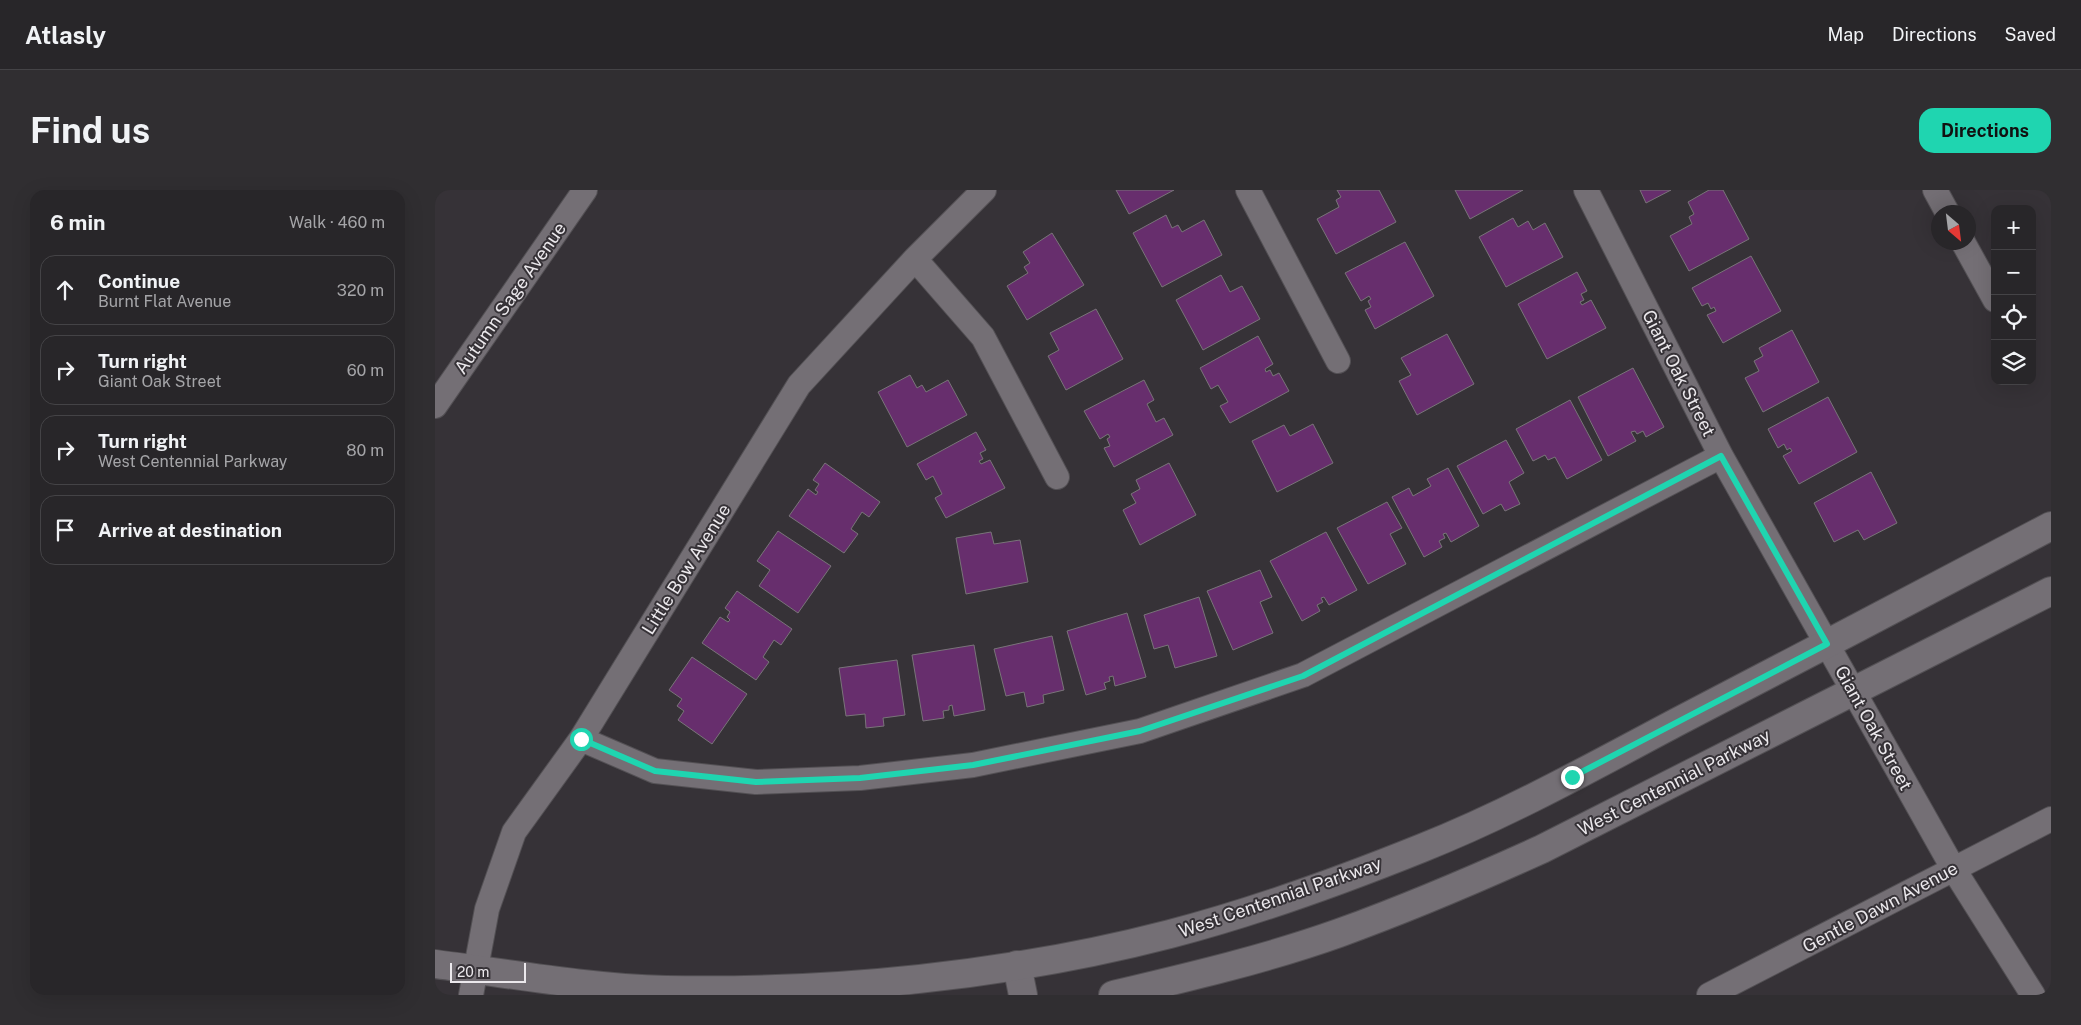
<!DOCTYPE html>
<meta charset="utf-8">
<style>
:root{--surface:#282629;--page:#302e31;--text:#f1f3f6;--muted:#a5a5a8;--line:#444346;--accent:#1fd5b0}
body{margin:0;font-family:"Public Sans",sans-serif;background:var(--page);color:var(--text)}
.controls{position:absolute;right:15px;top:15px;display:grid;overflow:hidden;border-radius:10px;box-shadow:0 5px 20px #0002}
.controls button{width:45px;height:45px;display:grid;place-items:center;padding:0;border:0;border-bottom:1px solid var(--line);background:var(--surface);color:var(--text);font:25px sans-serif}
.compass{position:absolute;left:1496px;top:15px;width:45px;height:45px;border-radius:50%;background:var(--surface);box-shadow:0 5px 20px #0002;rotate:152deg}
.scale{position:absolute;left:15px;bottom:12px;width:76px;box-sizing:border-box;padding-left:5px;border:2px solid #ebe8ec;border-top:0;font-size:14px;line-height:18px;white-space:nowrap;color:#ebe8ec;-webkit-text-stroke:4px #363237;paint-order:stroke}
.stop{position:absolute;width:15px;height:15px;margin:-11px;border:4px solid #1fd5b0;border-radius:50%;background:#fff}
.stop.end{background:#1fd5b0;border-color:#fff;box-shadow:0 1px 5px #0008}
.list{margin:0;padding:0;list-style:none}
h2{display:flex;justify-content:space-between;align-items:center;height:65px;margin:0;padding:0 20px;font-size:21px}
h2 small{font-size:16px;font-weight:400;color:var(--muted)}
.list li{display:grid;grid-template-columns:32px 1fr auto;gap:15px;align-items:center;box-sizing:border-box;height:70px;margin:0 10px 10px;padding:0 10px;border:1px solid var(--line);border-radius:15px}
.list b{display:block;font-size:19px;white-space:nowrap}
.list p{margin:0;font-size:16px;white-space:nowrap;color:var(--muted)}
.list em{font-size:16px;font-style:normal;color:var(--muted)}
.icon{flex:none;width:28px;height:28px;fill:none;stroke:currentColor;stroke-width:2;stroke-linecap:round;stroke-linejoin:round}
.map{position:relative;flex:none;width:1616px;height:805px;overflow:hidden;border-radius:15px}
header{display:flex;align-items:center;gap:30px;box-sizing:border-box;height:70px;padding:0 25px;background:var(--surface);border-bottom:1px solid var(--line)}
header strong{font-size:24px}
nav{display:flex;gap:28px;margin-inline-start:auto;font-size:18px}
.intro{display:flex;align-items:center;justify-content:space-between;box-sizing:border-box;height:120px;padding:0 30px}
h1{margin:0;font-size:35px}
.button{padding:12px 22px;border-radius:15px;background:var(--accent);color:#111;font-size:18px;font-weight:700}
main{display:flex;gap:30px;padding:0 30px}
aside{flex:1;background:var(--surface);border-radius:15px;box-shadow:0 5px 20px #0002}
.map>svg:first-child{display:block}
.building{fill:#672e6d;stroke:#797479}
.lines{fill:none;stroke-linecap:round;stroke-linejoin:round}
.minor-casing{stroke:#535054;stroke-width:26}
.tertiary-casing{stroke:#535054;stroke-width:30}
.secondary-casing{stroke:#535054;stroke-width:30}
.minor{stroke:#746f75;stroke-width:24}
.tertiary{stroke:#746f75;stroke-width:28}
.secondary{stroke:#746f75;stroke-width:28}
.route{stroke:#1fd5b0;stroke-width:6}
.labels{text-anchor:middle;dominant-baseline:central;stroke-width:4;stroke-linejoin:round;paint-order:stroke}
.street-label{font-size:18px;fill:#ebe8ec;stroke:#363237}
</style>
<header>
<strong>Atlasly</strong>
<nav><a>Map</a><a>Directions</a><a>Saved</a></nav>
</header>
<div class="intro"><h1>Find us</h1><a class="button">Directions</a></div>
<main>
<aside>
<h2>6 min<small>Walk · 460 m</small></h2>
<ul class="list">
<li><svg class="icon" aria-label="ahead" viewBox="0 0 24 24"><path d="M12 20V5M6 11l6-6 6 6"/></svg><div><b>Continue</b><p>Burnt Flat Avenue</p></div><em>320 m</em></li>
<li><svg class="icon" aria-label="right" viewBox="0 0 24 24"><path d="M7 20v-9h11M14 6l5 5-5 5"/></svg><div><b>Turn right</b><p>Giant Oak Street</p></div><em>60 m</em></li>
<li><svg class="icon" aria-label="right" viewBox="0 0 24 24"><path d="M7 20v-9h11M14 6l5 5-5 5"/></svg><div><b>Turn right</b><p>West Centennial Parkway</p></div><em>80 m</em></li>
<li><svg class="icon" aria-label="arrive" viewBox="0 0 24 24"><path d="M6 21V4h12l-3 4 3 4H6"/></svg><div><b>Arrive at destination</b></div></li>
</ul>
</aside>
<div class="map">
<svg width="1616" height="805" viewBox="0 0 1616 805">
<rect width="100%" height="100%" fill="#363237"/>
<path class="building" d="M 681,0 L 739,0 L 694,24 Z
M 902,0 L 944,0 L 961,32 L 901,64 L 882,29 L 904,17 L 901,10 L 906,7 Z
M 1020,0 L 1088,0 L 1035,29 Z
M 1205,0 L 1236,0 L 1211,13 Z
M 1274,0 L 1288,0 L 1314,49 L 1254,81 L 1235,46 L 1257,34 L 1254,27 L 1259,24 L 1253,12 Z
M 731,25 L 737,38 L 743,35 L 747,42 L 769,30 L 787,65 L 727,97 L 698,43 Z
M 1078,28 L 1083,37 L 1093,31 L 1098,40 L 1110,33 L 1128,67 L 1071,97 L 1044,47 Z
M 617,43 L 649,95 L 592,130 L 572,96 L 593,83 L 589,77 L 595,73 L 588,62 Z
M 970,52 L 999,106 L 940,139 L 930,120 L 936,117 L 933,111 L 936,109 L 934,106 L 926,111 L 910,83 Z
M 1316,66 L 1346,121 L 1288,153 L 1272,125 L 1281,121 L 1279,117 L 1276,119 L 1273,113 L 1267,116 L 1257,98 Z
M 1142,82 L 1152,101 L 1146,104 L 1149,110 L 1145,112 L 1147,115 L 1156,110 L 1171,138 L 1112,169 L 1083,114 Z
M 786,85 L 795,102 L 807,96 L 825,129 L 768,160 L 741,110 Z
M 661,119 L 688,169 L 631,200 L 613,166 L 624,160 L 615,143 Z
M 1357,140 L 1384,192 L 1328,222 L 1310,188 L 1324,181 L 1319,171 L 1328,166 L 1324,158 Z
M 1012,144 L 1039,194 L 982,225 L 964,191 L 976,185 L 966,168 Z
M 823,146 L 838,174 L 830,179 L 831,182 L 835,180 L 838,186 L 844,183 L 854,201 L 795,233 L 785,216 L 793,212 L 783,195 L 776,199 L 765,178 Z
M 1198,178 L 1229,237 L 1211,247 L 1208,241 L 1202,244 L 1200,241 L 1196,242 L 1201,251 L 1173,266 L 1143,207 Z
M 475,185 L 482,198 L 487,195 L 491,202 L 513,190 L 532,225 L 472,257 L 443,202 Z
M 709,190 L 719,210 L 712,214 L 721,232 L 729,228 L 738,245 L 679,277 L 669,258 L 675,256 L 672,249 L 675,247 L 673,244 L 665,249 L 649,221 Z
M 1393,207 L 1422,262 L 1364,294 L 1348,266 L 1357,261 L 1355,258 L 1352,260 L 1349,254 L 1343,258 L 1333,239 Z
M 1135,210 L 1167,270 L 1132,289 L 1120,267 L 1113,270 L 1110,265 L 1098,271 L 1081,239 Z
M 878,234 L 898,273 L 842,302 L 817,251 L 849,235 L 855,246 Z
M 541,242 L 551,260 L 545,263 L 548,269 L 544,271 L 546,274 L 555,270 L 570,298 L 511,328 L 500,308 L 507,304 L 498,286 L 491,290 L 482,274 Z
M 1071,250 L 1089,283 L 1074,292 L 1085,314 L 1070,321 L 1066,314 L 1048,324 L 1022,276 Z
M 390,273 L 445,312 L 434,327 L 427,322 L 416,339 L 423,344 L 409,363 L 354,326 L 373,299 L 381,305 L 383,302 L 380,300 L 384,294 L 378,290 Z
M 734,273 L 761,325 L 705,355 L 688,320 L 701,313 L 696,304 L 705,299 L 701,290 Z
M 1013,278 L 1044,336 L 1016,352 L 1011,343 L 1008,344 L 1010,348 L 1004,351 L 1007,357 L 989,367 L 957,307 L 974,298 L 978,306 L 996,296 L 992,289 Z
M 1436,282 L 1462,333 L 1429,350 L 1423,340 L 1399,352 L 1379,313 Z
M 952,312 L 967,338 L 955,344 L 971,374 L 933,394 L 902,338 Z
M 343,341 L 396,376 L 363,423 L 324,396 L 335,380 L 322,371 Z
M 556,342 L 559,354 L 585,350 L 593,392 L 531,404 L 521,348 Z
M 891,342 L 922,400 L 894,415 L 889,407 L 886,408 L 888,412 L 882,415 L 885,421 L 867,431 L 835,371 Z
M 825,380 L 837,407 L 825,412 L 838,443 L 798,460 L 772,401 Z
M 302,401 L 357,439 L 346,455 L 339,450 L 328,467 L 334,472 L 321,490 L 267,453 L 285,427 L 293,432 L 295,430 L 292,427 L 295,422 L 290,418 Z
M 764,407 L 782,466 L 740,478 L 733,455 L 719,459 L 709,425 Z
M 692,423 L 711,487 L 680,496 L 678,486 L 674,487 L 675,491 L 669,493 L 671,499 L 651,505 L 632,441 Z
M 617,446 L 629,500 L 608,505 L 609,513 L 592,517 L 589,502 L 571,506 L 559,459 Z
M 539,455 L 550,520 L 519,526 L 517,515 L 514,516 L 514,520 L 508,521 L 509,528 L 488,531 L 477,465 Z
M 257,467 L 312,504 L 277,554 L 243,530 L 249,521 L 242,516 L 247,509 L 234,500 Z
M 462,470 L 470,525 L 448,528 L 449,536 L 431,538 L 430,524 L 411,526 L 404,478 Z"/>
<g class="lines">
<defs>
<path id="minor" d="M 813,0 L 903,171
M 1151,0 L 1286,266 L 1518,678 L 1598,805
M 1500,0 L 1512,22
M 1528,52 L 1560,110
M 480,69 L 548,147 L 622,287
M 0,216 L 150,0
M 146,549 L 220,581 L 321,592 L 425,588 L 538,575 L 705,541 L 868,485 L 1286,266
M 36,805 L 52,719 L 79,642 L 146,549 L 364,195 L 480,69 L 549,0
M 1274,805 L 1616,629"/>
<path id="tertiary" d="M 582,775 L 588,805"/>
<path id="secondary" d="M 0,774 C 76,784 154,798 231,800 C 398,803 573,786 735,744 C 820,722 905,691 987,658 C 1075,623 1159,576 1242,532 C 1367,467 1491,402 1616,336
M 678,805 C 754,787 831,769 904,743 C 973,718 1041,689 1107,659 L 1616,401"/>
</defs>
<use href="#minor" class="minor-casing"/>
<use href="#tertiary" class="tertiary-casing"/>
<use href="#secondary" class="secondary-casing"/>
<use href="#minor" class="minor"/>
<use href="#tertiary" class="tertiary"/>
<use href="#secondary" class="secondary"/>
</g>
<g class="lines">
<path class="route" d="M 146,549 L 220,581 L 321,592 L 425,588 L 538,575 L 705,541 L 868,486 L 1286,266 L 1392,454 L 1137,587"/>
</g>
<g class="labels">
<g class="street-label">
<text transform="translate(75 108) rotate(-55)">Autumn Sage Avenue</text>
<text transform="translate(1244 183) rotate(63)">Giant Oak Street</text>
<text transform="translate(251 379) rotate(-58)">Little Bow Avenue</text>
<text transform="translate(1439 538) rotate(61)">Giant Oak Street</text>
<text transform="translate(1239 592) rotate(-27)">West Centennial Parkway</text>
<text transform="translate(845 707) rotate(-19)">West Centennial Parkway</text>
<text transform="translate(1445 717) rotate(-28)">Gentle Dawn Avenue</text>
</g>
</g>
</svg>
<div class="controls">
<button>+</button>
<button>−</button>
<button><svg class="icon" aria-label="locate" viewBox="0 0 24 24"><circle cx="12" cy="12" r="6"/><path d="M12 2v4M12 18v4M2 12h4M18 12h4"/></svg></button>
<button><svg class="icon" aria-label="layers" viewBox="0 0 24 24"><path d="M12 4l9 5-9 5-9-5zM3 14l9 5 9-5"/></svg></button>
</div>
<svg class="compass" viewBox="-18 -18 36 36"><path d="M0-13l5 13h-10z" fill="#e53935"/><path d="M0 13l5-13h-10z" fill="#a5a5a8"/></svg>
<div class="scale">20 m</div>
<div class="stop" style="left:146px;top:549px"></div>
<div class="stop end" style="left:1137px;top:587px"></div>
</div>
</main>
